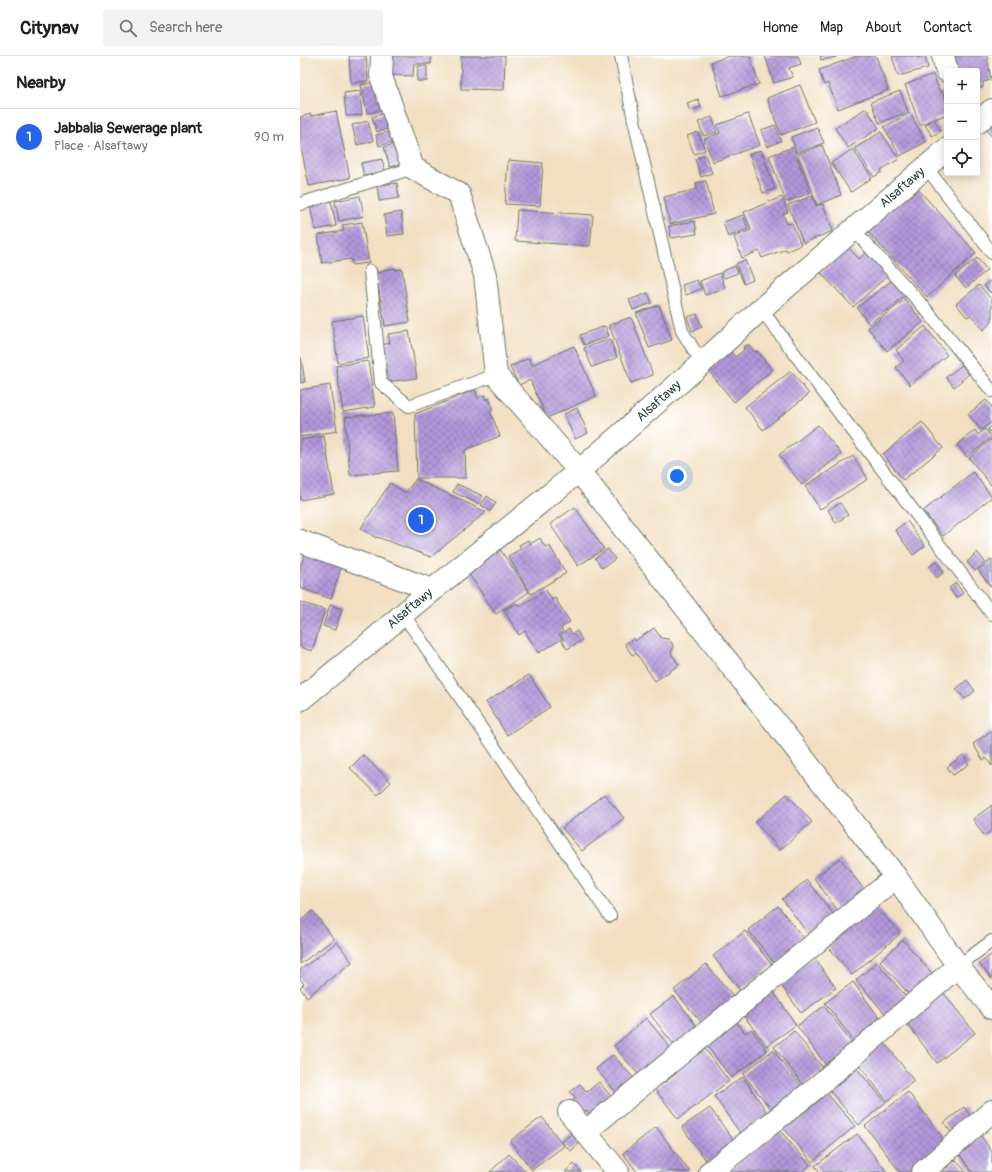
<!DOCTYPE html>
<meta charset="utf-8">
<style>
:root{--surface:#fff;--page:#f2f2f2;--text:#202124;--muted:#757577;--line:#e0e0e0;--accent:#2563eb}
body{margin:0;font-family:Pangolin,sans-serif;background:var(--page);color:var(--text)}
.controls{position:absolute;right:12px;top:12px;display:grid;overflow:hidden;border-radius:4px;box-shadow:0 2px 10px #0003}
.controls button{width:36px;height:36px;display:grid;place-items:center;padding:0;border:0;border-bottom:1px solid var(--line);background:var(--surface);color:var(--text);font:20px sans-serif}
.you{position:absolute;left:377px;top:420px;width:14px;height:14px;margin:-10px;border:3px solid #fff;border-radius:50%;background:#1a73e8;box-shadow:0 0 0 6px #1a73e833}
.badge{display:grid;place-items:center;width:26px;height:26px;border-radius:50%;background:var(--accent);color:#fff;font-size:13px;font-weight:700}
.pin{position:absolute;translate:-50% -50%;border:2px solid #fff;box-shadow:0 1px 4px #0006}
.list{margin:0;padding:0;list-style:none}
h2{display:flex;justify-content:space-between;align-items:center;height:52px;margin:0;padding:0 16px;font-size:17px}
h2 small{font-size:13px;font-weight:400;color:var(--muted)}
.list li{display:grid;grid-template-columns:26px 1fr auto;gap:12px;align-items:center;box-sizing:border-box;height:56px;padding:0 16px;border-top:1px solid var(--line)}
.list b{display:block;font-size:15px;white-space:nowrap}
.list p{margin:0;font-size:13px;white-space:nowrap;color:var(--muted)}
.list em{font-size:13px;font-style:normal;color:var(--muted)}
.icon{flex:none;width:22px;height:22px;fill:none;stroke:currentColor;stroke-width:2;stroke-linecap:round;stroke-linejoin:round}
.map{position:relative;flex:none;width:692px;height:1116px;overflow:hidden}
header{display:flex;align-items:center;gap:24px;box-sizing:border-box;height:56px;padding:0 20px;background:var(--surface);border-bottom:1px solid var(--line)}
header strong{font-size:19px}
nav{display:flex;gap:22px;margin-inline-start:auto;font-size:14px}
.search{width:280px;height:36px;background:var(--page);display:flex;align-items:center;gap:10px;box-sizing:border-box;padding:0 14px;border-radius:4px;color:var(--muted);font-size:15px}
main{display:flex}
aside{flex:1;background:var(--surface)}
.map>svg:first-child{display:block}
.building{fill:url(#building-cross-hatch)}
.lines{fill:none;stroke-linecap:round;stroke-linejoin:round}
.service-casing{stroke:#697665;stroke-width:14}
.minor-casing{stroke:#697665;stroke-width:24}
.service{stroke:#fff;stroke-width:12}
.minor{stroke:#fff;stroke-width:22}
.labels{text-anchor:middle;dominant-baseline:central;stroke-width:3.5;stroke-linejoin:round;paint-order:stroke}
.street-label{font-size:13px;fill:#1f3d34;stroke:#fff}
</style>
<header>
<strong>Citynav</strong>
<div class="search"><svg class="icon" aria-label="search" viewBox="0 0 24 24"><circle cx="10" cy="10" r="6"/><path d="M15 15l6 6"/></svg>Search here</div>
<nav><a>Home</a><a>Map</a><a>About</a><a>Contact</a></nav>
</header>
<main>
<aside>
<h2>Nearby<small></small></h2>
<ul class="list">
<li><span class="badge">1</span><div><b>Jabbalia Sewerage plant</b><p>Place · Alsaftawy</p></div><em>90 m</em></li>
</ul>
</aside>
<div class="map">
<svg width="692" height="1116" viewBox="0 0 692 1116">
<defs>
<pattern id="building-cross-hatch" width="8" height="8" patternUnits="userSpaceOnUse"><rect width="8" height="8" fill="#b396da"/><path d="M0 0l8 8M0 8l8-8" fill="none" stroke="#917cb2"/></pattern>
</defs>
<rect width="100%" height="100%" fill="#fff"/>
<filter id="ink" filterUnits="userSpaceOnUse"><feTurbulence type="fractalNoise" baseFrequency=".025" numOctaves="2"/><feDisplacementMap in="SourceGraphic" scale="8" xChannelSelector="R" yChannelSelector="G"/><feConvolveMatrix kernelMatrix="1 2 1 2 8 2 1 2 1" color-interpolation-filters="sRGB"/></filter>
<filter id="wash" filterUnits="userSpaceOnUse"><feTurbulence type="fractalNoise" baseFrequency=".012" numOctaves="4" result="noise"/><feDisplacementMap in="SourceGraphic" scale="16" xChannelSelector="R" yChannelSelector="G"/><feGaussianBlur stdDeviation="0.9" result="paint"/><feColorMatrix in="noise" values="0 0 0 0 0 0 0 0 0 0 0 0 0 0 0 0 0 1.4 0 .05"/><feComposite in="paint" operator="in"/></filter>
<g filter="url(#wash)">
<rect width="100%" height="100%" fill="#f2dfc1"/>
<g id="blocks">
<path class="building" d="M 49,0 L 66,0 L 68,25 L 51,27 Z
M 91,0 L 131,0 L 131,8 L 114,8 L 113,20 L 91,19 Z
M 161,0 L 205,0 L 204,34 L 161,33 Z
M 430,0 L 450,0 L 459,28 L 422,40 L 411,6 Z
M 465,0 L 498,0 L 501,8 L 489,12 L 493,21 L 474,27 Z
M 520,0 L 536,0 L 536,1 L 521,4 Z
M 557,0 L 576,0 L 588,34 L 538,53 L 528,27 L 524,29 L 519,14 Z
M 592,0 L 616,0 L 617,2 L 625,0 L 628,12 L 598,20 Z
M 651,0 L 687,0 L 691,24 L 683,26 L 683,32 L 677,32 L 677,15 L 650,15 Z
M 118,10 L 127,10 L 127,25 L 117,25 Z
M 633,18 L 640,36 L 642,35 L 647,46 L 647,58 L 620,69 L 605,29 Z
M 78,25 L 85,53 L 67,57 L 61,29 Z
M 500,29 L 515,66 L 481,79 L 467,42 Z
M 60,35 L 62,59 L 46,60 L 44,37 Z
M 600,35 L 608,56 L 579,67 L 571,46 Z
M 398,43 L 401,51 L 390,55 L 387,47 Z
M 566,52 L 579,72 L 548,92 L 535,72 Z
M 36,55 L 50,122 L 9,130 L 0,86 L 0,61 L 11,58 L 11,60 Z
M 86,57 L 91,72 L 77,76 L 72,61 Z
M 610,57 L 626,86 L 600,100 L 584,71 Z
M 448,58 L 460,89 L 413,106 L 404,83 L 420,77 L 417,69 Z
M 412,61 L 417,76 L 404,80 L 398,66 Z
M 634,63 L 641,75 L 632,80 L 625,69 Z
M 68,65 L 73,85 L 57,89 L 52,69 Z
M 692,68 L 692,81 L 686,73 Z
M 475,69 L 481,85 L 467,91 L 461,74 Z
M 517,71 L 524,87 L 497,97 L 491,81 Z
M 92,75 L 95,85 L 79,90 L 76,79 Z
M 398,76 L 405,94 L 394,98 L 387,80 Z
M 581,76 L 599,103 L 581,114 L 582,116 L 574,121 L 555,92 Z
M 97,87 L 104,107 L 90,111 L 84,91 Z
M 522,89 L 541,139 L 517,149 L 498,99 Z
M 493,91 L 510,137 L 486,146 L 469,100 Z
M 553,93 L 572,122 L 551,136 L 531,107 Z
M 461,94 L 475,133 L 463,137 L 449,98 Z
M 405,99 L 412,117 L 401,121 L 395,103 Z
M 82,103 L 85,116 L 64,120 L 61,107 Z
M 208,104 L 243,107 L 240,150 L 205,148 Z
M 406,125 L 414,158 L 370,168 L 364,141 L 397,133 L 396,127 Z
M 97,127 L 99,142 L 79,145 L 77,129 Z
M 616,131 L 676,197 L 627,241 L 567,175 Z
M 60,140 L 64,160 L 39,165 L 35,145 Z
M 512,140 L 516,150 L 523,148 L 533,175 L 503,187 L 488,149 Z
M 482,141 L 488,156 L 483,158 L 487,168 L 492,167 L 501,189 L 487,195 L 486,193 L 462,202 L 459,195 L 442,202 L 434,181 L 451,174 L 444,156 Z
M 31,145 L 36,170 L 15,174 L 10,149 Z
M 217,154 L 293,159 L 290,190 L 215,185 Z
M 101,156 L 104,178 L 87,180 L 84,159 Z
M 443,159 L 448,173 L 428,181 L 423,166 Z
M 395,165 L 397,178 L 371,182 L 369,170 Z
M 62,166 L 69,207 L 52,209 L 51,203 L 22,207 L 18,179 L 44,175 L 42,169 Z
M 548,191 L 559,203 L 568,195 L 589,218 L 553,251 L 521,217 Z
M 677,202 L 687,214 L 666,232 L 655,220 Z
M 445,204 L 453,224 L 444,228 L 436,208 Z
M 435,210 L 438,217 L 424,222 L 421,216 Z
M 95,212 L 95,214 L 102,213 L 110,266 L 85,270 L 76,217 L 83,216 L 83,214 Z
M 420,217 L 425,232 L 405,239 L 400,225 Z
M 593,223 L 606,239 L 569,268 L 557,252 Z
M 692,223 L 692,238 L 684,230 Z
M 397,224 L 401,233 L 386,239 L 382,229 Z
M 679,229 L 692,244 L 692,266 L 683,274 L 671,259 L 667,261 L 656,248 Z
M 348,237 L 352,247 L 333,254 L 329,244 Z
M 605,243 L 623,266 L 587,295 L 568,272 Z
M 359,249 L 372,284 L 349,292 L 336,257 Z
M 397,258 L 402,271 L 392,275 L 387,261 Z
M 63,260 L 69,302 L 38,307 L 32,265 Z
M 331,261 L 353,319 L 331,327 L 309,269 Z
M 305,270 L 309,280 L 284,289 L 280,279 Z
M 625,270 L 647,299 L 610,329 L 596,311 L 604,305 L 596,294 Z
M 109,275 L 117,322 L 87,326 L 81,289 L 90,287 L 88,278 Z
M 310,283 L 317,302 L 292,311 L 284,292 Z
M 447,289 L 449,289 L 455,296 L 457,295 L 472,314 L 434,346 L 408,314 L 430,295 L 435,301 L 443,295 L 444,290 Z
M 274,290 L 296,340 L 247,362 L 230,324 L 219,329 L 210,311 L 229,302 L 232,309 Z
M 0,302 L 1,302 L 5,326 L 0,327 Z
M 68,305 L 75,351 L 43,356 L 36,310 Z
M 662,309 L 669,318 L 654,331 L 646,321 Z
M 491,315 L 509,338 L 463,374 L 445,351 Z
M 30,329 L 37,375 L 0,381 L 0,334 Z
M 175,334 L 178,342 L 184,339 L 186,344 L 189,342 L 193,354 L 190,355 L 200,380 L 165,394 L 166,422 L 117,422 L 115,358 Z
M 686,344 L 692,351 L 692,366 L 681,374 L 668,358 Z
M 277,352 L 288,377 L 275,383 L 264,358 Z
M 93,357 L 98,415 L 50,419 L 45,361 Z
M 622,366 L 643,392 L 603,424 L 583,398 Z
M 518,369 L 541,398 L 502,429 L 479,399 Z
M 692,370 L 692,378 L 688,373 Z
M 685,373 L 692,381 L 667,401 L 657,389 L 675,374 L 678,379 Z
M 24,380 L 34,438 L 0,444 L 0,384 Z
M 692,383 L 692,428 L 691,429 L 669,402 Z
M 553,400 L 568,423 L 520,453 L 505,430 Z
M 673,416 L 692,441 L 643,480 L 623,455 Z
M 116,423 L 186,456 L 131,501 L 77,481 L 76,482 L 61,472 L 90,427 L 105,437 Z
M 157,428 L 183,440 L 179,448 L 153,436 Z
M 187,440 L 196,447 L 190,455 L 181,449 Z
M 540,447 L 548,459 L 536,467 L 528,454 Z
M 275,451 L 304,493 L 278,510 L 250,468 Z
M 607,465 L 625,490 L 613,499 L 595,474 Z
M 240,482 L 245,491 L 249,489 L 266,517 L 231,538 L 208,500 L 221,493 L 219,489 L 228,484 L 230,488 Z
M 197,489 L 229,536 L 196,558 L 164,511 Z
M 308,493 L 315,503 L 302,512 L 295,502 Z
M 6,494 L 43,506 L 31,543 L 0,532 L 0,512 Z
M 677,496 L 685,506 L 675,515 L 667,506 Z
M 692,503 L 692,532 L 678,514 Z
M 636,505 L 644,516 L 637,522 L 629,511 Z
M 656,527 L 663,537 L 656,542 L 649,532 Z
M 246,534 L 252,544 L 255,542 L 270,566 L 261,572 L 263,576 L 259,578 L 262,583 L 238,597 L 225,575 L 219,579 L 204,554 L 217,547 L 219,551 Z
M 0,546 L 25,554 L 12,595 L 0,591 Z
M 30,549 L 42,553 L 35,574 L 23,570 Z
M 354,572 L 361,582 L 368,583 L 372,587 L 373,592 L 371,597 L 379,609 L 355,625 L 336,597 L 332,599 L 325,588 L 334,582 L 335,585 Z
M 269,573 L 272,578 L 277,575 L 282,584 L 267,593 L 262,585 L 264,583 L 261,579 Z
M 229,619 L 250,651 L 207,679 L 186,646 Z
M 667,624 L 675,635 L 665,643 L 656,633 Z
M 692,674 L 692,710 L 686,702 L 683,704 L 673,688 Z
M 63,699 L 91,726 L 78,739 L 50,712 Z
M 663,699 L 669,708 L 653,719 L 647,711 Z
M 304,738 L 324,762 L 282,795 L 262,772 Z
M 487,738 L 512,766 L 480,794 L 455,766 Z
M 692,749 L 692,774 L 684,780 L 673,763 Z
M 540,802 L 566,836 L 539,856 L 514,822 Z
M 507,824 L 534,859 L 508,878 L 482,843 Z
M 574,847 L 600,878 L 552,919 L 526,888 Z
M 478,850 L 505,884 L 475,908 L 448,874 Z
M 13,855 L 34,883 L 0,908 L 0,865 Z
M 445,875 L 472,909 L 440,934 L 413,900 Z
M 603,884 L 636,922 L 612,942 L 580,905 Z
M 37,886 L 52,906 L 7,941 L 0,932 L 4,928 L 0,923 L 0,914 Z
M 692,898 L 692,923 L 679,908 Z
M 513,900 L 536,932 L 501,957 L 478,925 Z
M 577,906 L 608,943 L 587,960 L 556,924 Z
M 406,908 L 434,941 L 402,967 L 374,934 Z
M 553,926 L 584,968 L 556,988 L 525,947 Z
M 473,935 L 496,969 L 466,990 L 442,957 Z
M 642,935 L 675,977 L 637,1007 L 605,965 Z
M 374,940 L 401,976 L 378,994 L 350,958 Z
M 524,950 L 555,991 L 528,1012 L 497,970 Z
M 346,962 L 375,997 L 343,1024 L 314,990 Z
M 435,964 L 445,977 L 451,973 L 467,995 L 431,1022 L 405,987 Z
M 494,975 L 524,1013 L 503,1029 L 474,991 Z
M 584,986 L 614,1025 L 587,1045 L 557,1006 Z
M 405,993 L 429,1025 L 378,1063 L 355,1033 L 377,1017 L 375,1015 Z
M 473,994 L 505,1035 L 475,1058 L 443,1018 Z
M 313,999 L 338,1027 L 321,1042 L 296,1013 Z
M 557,1013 L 586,1046 L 559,1069 L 528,1033 L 535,1027 L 537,1030 Z
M 443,1021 L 471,1062 L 443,1081 L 414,1040 Z
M 299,1026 L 315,1045 L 294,1063 L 286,1054 L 282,1057 L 272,1045 L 276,1042 L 270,1036 L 280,1028 L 287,1036 Z
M 524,1034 L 555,1070 L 512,1106 L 482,1070 Z
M 608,1036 L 648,1088 L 612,1116 L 600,1116 L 565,1070 Z
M 664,1051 L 674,1065 L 654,1080 L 644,1067 Z
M 410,1052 L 436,1088 L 408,1107 L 382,1071 Z
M 242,1061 L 264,1090 L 232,1114 L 210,1085 Z
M 476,1070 L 510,1109 L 502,1116 L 431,1116 L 429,1115 L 462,1087 Z
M 356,1071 L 390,1116 L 337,1116 L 323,1097 Z
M 275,1074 L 284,1083 L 271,1095 L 262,1086 Z
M 557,1078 L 587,1116 L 520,1116 L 515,1110 Z
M 681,1080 L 692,1096 L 692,1116 L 672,1116 L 658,1096 Z
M 209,1098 L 226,1116 L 190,1116 Z
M 656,1104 L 666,1116 L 641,1116 Z
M 274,1108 L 281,1116 L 265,1116 Z"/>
</g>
</g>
<g filter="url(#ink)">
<use href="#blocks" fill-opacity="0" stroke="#697665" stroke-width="1"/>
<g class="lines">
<defs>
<path id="service" d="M 321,0 L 334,64 L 382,275 L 402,307
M 626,111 L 692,197
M 0,148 L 113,112
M 553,173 L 623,250 L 692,335
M 70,215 L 81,327 L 109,350 L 196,319
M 461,253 L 543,362 L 692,558
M 103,558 L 310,860
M 658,910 L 692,885"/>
<g id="minor">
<path d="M 82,0 L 81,20 L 113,112 L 159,138 L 185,219 L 196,319 L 279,415 L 596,821 L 658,910 L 692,952"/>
<path d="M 643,0 L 647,15"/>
<path d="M 677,67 L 692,54"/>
<path d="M 0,485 L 132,534"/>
<path id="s1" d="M 0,644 L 65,591 L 109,553 L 279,415 L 402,307 L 461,253 L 647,93"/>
<path d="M 269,1056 L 318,1116"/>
<path d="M 285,1076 L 596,821"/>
<path d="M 410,1116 L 512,1035 L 658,910"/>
<path d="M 623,1116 L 692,1055"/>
</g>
</defs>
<use href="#service" class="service-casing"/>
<use href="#minor" class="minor-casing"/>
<use href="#service" class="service"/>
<use href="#minor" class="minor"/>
</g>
</g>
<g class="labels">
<g class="street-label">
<text stroke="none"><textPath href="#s1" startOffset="791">Alsaftawy</textPath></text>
<text stroke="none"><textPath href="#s1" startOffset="467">Alsaftawy</textPath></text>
<text stroke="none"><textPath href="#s1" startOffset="143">Alsaftawy</textPath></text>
</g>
</g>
</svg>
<div class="controls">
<button>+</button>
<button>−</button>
<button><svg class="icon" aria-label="locate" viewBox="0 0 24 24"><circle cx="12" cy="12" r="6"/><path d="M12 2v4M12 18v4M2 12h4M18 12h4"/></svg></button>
</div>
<div class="you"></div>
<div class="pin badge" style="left:121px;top:464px">1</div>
</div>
</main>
